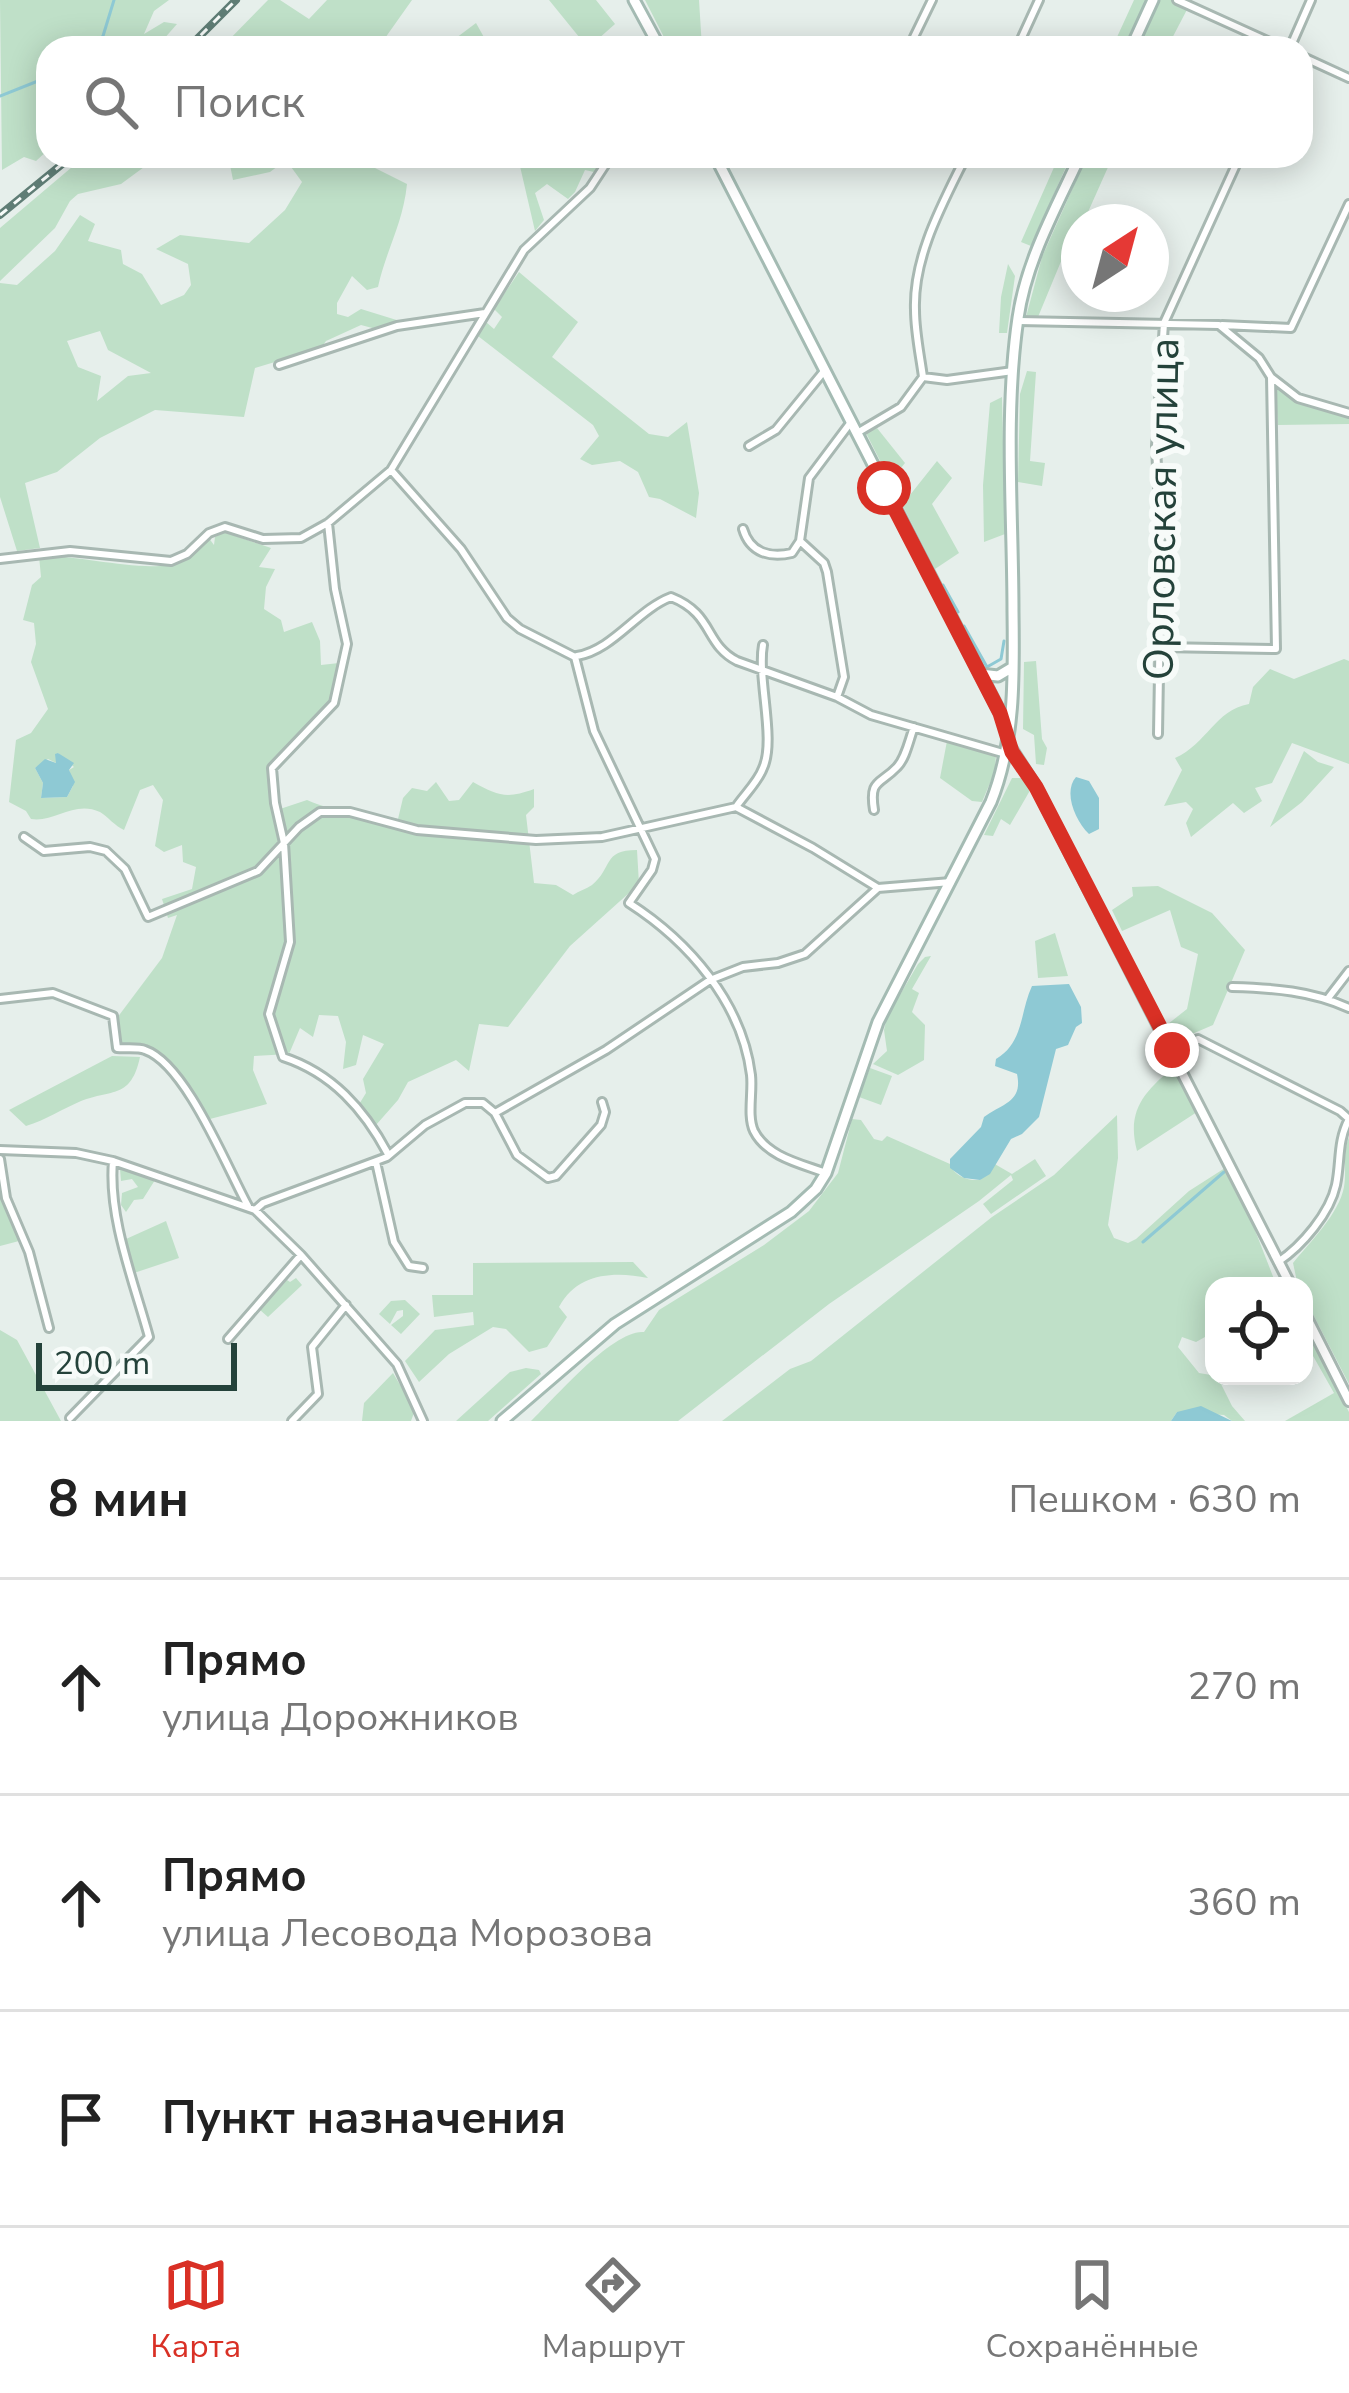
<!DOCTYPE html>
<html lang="ru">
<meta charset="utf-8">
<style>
:root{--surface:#fff;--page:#f2f2f2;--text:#222;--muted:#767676;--line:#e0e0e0;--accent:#d93025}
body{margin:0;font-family:"Nunito Sans",sans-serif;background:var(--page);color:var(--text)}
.controls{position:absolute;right:36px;bottom:36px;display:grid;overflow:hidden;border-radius:24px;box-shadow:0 6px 30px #0003}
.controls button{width:108px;height:108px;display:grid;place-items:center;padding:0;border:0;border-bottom:3px solid var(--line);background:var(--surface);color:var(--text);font:60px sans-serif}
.compass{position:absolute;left:1061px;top:204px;width:108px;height:108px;border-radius:50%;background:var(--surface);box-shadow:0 6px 30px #0003;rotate:36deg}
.scale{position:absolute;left:36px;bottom:30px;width:201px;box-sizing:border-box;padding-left:12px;border:6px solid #24423a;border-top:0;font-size:33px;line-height:42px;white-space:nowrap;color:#24423a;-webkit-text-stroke:9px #f7fbf9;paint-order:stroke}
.stop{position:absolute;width:36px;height:36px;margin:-27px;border:9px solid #d93025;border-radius:50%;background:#fff}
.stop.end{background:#d93025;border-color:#fff;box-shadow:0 3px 12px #0008}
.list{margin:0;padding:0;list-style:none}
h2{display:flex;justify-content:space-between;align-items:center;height:156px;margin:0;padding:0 48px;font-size:51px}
h2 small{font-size:39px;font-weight:400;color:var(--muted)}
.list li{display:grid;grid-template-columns:78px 1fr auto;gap:36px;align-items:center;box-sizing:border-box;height:216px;padding:0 48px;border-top:3px solid var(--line)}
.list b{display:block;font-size:45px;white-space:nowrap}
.list p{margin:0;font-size:39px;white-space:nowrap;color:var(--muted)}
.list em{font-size:39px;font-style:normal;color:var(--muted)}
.icon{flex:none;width:66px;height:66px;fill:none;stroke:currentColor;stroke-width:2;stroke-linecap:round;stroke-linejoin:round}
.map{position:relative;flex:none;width:1349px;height:1421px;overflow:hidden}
.search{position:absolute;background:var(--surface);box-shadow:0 6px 30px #0003;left:36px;right:36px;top:36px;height:132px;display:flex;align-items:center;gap:30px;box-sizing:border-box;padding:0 42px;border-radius:36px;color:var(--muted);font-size:45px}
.sheet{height:804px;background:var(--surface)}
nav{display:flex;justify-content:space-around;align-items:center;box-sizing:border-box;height:168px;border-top:3px solid var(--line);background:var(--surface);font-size:33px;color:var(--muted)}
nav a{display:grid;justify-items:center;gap:6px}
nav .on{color:var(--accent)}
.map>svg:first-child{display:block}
.green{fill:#bfe0c8;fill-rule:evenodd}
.water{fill:#8ec9d4}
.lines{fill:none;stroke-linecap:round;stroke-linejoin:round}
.stream{stroke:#8ec9d4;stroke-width:3}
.minor-casing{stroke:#a8b8b2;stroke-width:12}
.tertiary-casing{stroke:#a8b8b2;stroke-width:14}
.secondary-casing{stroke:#a4bbb3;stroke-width:15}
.minor{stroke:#fff;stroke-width:6}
.tertiary{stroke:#fff;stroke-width:8}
.secondary{stroke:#fff;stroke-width:9}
.rail-casing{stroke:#5f7d75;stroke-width:8}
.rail{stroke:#f7fbf9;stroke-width:3;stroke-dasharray:9;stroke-linecap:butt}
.route{stroke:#d93025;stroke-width:15}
.labels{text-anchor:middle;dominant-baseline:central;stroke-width:12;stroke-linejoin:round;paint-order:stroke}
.street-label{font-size:42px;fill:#24423a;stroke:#f7fbf9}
</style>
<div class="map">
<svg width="1349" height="1421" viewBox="0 0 1349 1421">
<rect width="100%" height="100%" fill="#e6efeb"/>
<path class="green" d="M 0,0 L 169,0 L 154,11 L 144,34 L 164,22 L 177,24 L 156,48 L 48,48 L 48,150 L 36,161 L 24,157 L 2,170 Z
M 268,0 L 280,0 L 309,19 L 327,0 L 412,0 L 378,48 L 221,48 Z
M 549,0 L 596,0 L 615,24 L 588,48 Z
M 645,0 L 699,0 L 702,48 L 668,45 Z
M 1134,0 L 1146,0 L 1123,48 L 1112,48 Z
M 1159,0 L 1192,0 L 1167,48 L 1138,48 Z
M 476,23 L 490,48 L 443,47 L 444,47 Z
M 85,156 L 159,156 L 121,184 L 78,194 L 70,201 L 55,228 L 0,281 L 0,228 Z
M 223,156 L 340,156 L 352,166 L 355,158 L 407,184 C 403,224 386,250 378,287 L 367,290 L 352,276 L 337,303 L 337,314 L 348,317 L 361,309 L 403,322 L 376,329 L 361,325 L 326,341 L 321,348 L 255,368 L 244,417 L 155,410 L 100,438 L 57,472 L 25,483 L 40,548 L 17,551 L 0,497 L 0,283 L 17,285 L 55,251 L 80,215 L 95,224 L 88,241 L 121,250 L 123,264 L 142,274 L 161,305 L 184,295 L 191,285 L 188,264 L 156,249 L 180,235 L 249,243 L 285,210 L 302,182 L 286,160 L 270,172 L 233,180 L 229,160 ZM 100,331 L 108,350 L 151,373 L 128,376 L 97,401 L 101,376 L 78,367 L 67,341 Z
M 521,156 L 605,156 L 594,172 L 585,170 L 575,192 L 568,199 L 547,184 L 535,193 L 544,220 L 535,231 L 519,162 Z
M 1059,156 L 1068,156 L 1069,160 L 1031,246 L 1021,242 Z
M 1087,156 L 1113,156 L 1084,221 L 1074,230 L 1038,317 L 1026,317 L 1042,257 Z
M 1008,264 L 1015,276 L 1007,333 L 999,333 L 1001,297 Z
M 519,272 L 578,322 L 552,357 L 649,434 L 668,437 L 687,422 L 699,493 L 696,518 L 660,499 L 649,497 L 638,472 L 620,461 L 592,465 L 580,459 L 599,436 L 593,425 L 478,336 L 486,322 L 494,329 L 502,317 L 494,309 Z
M 1027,371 L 1036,372 L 1030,461 L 1045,463 L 1042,486 L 1018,482 L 1020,394 Z
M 1275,385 L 1298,401 L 1349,416 L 1349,424 L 1278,425 Z
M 1002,397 L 1005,534 L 984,542 L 983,485 L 990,403 Z
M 877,428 L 905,463 L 893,478 L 906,500 L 937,461 L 952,478 L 932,504 L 959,553 L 935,569 L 866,433 Z
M 224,532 L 271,548 L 259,567 L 275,569 L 266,587 L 264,609 L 281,620 L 284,632 L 312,622 L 320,641 L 321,665 L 339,663 L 331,704 L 269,767 L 274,811 L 307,800 C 335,813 367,811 398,819 L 403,798 L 412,788 L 427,791 L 436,782 L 449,801 L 459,800 L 473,782 C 498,796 507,799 534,789 L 534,807 L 526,815 L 534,883 L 556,885 L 573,895 C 579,891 586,889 592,885 C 613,868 602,850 637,850 L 639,884 L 570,946 L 508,1027 L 479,1024 L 469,1071 L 456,1060 L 408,1082 L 398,1100 L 376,1125 L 358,1106 L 366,1093 L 363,1079 L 384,1044 L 363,1035 L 356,1065 L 343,1069 L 346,1042 L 338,1016 L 319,1015 L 313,1037 L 300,1028 L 289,1054 L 254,1056 L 253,1070 L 267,1104 L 206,1120 L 186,1085 L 157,1051 L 119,1045 L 117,1018 L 162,958 L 177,915 L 168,918 L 162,899 L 192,889 L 196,867 L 183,862 L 182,845 L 164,852 L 155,846 L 163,800 L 153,785 L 140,790 L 124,830 C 115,826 108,817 100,812 C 74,800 54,823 31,819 L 26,811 L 9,802 L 16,740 L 31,733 L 48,709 L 31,662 L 36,644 L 34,623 L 23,620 L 32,585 L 41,577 L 39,556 C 77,554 148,575 180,562 C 192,556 200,546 208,537 L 214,545 L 215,537 ZM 58,753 L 74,767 L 69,770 L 73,786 L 67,797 L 41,798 L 43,783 L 35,768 L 48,759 L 56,763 Z
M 1344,659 L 1349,661 L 1349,764 L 1292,743 L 1272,783 L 1255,788 L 1262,801 L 1244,813 L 1233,803 L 1191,837 L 1186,823 L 1193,809 L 1186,802 L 1164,806 L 1182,770 L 1175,758 C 1207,744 1215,710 1249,704 L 1253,687 L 1270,669 L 1294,679 Z
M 1036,661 L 1042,739 L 1047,748 L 1044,765 L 1036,764 L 1034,735 L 1023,729 L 1024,662 Z
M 947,741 L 996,754 L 995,771 L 982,802 L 972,801 L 940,778 Z
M 1304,751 L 1318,762 L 1334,767 L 1302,802 L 1270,827 Z
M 1012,778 L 1022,778 L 1032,787 L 1010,825 L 1001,819 L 993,836 L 984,835 Z
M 1158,886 L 1212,913 L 1245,950 L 1213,1025 L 1178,1040 L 1168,1024 L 1187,1009 L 1198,954 L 1181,947 L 1170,910 L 1122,931 L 1112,910 L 1133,896 L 1132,887 Z
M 1055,933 L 1068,976 L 1038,978 L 1035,941 Z
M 931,956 L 912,989 L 919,993 L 912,1012 L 925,1025 L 924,1060 L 898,1075 L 873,1064 L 887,1051 L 884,1030 L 887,1017 L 918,964 L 925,957 Z
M 112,1056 L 140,1057 C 131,1099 112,1089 81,1101 C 62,1109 46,1120 26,1126 L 9,1110 Z
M 1175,1066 L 1197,1112 L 1137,1151 C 1126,1110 1145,1091 1175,1066 Z
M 870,1068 L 892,1076 L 881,1105 L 859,1097 Z
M 1117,1115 L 1118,1158 L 1108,1225 L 1114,1238 L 1128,1243 L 1136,1239 L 1189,1191 L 1225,1168 L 1251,1220 L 1274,1279 L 1286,1286 L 1214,1286 L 1214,1332 L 1196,1342 L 1182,1337 L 1178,1347 L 1199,1373 L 1217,1376 L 1232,1406 L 1245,1421 L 1232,1421 L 1224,1415 L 1177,1412 L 1171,1421 L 722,1421 L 790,1369 L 811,1361 L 992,1217 L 1054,1175 Z
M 852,1119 L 861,1120 L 874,1139 L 882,1141 L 887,1136 L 950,1164 C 954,1176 968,1181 980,1180 L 993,1163 L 1012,1174 L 1035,1159 L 1046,1176 L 991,1214 L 983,1204 L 1013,1180 L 1011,1175 L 979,1201 L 829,1304 L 678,1421 L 531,1421 C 554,1399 613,1329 644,1332 L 659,1310 L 764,1245 L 809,1211 L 838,1173 Z
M 1349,1137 L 1349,1384 L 1304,1297 L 1304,1286 L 1298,1286 L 1293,1263 C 1310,1242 1339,1214 1344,1187 C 1347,1169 1342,1155 1349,1137 Z
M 120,1169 L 155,1180 L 143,1199 L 134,1200 L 126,1212 L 121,1205 L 122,1193 L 138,1187 L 132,1179 L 121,1181 Z
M 0,1177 L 19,1241 L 0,1246 Z
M 166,1221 L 179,1258 L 134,1273 L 126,1239 Z
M 633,1262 L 648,1278 C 614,1271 577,1273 559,1307 L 567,1317 L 547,1347 L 529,1352 L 506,1329 L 493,1327 L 449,1354 L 419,1382 L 405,1361 L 435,1330 L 474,1325 L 473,1312 L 434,1317 L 432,1295 L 473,1295 L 473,1263 Z
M 296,1278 L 302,1285 L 268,1317 L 260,1310 L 287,1280 L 290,1282 Z
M 405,1300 L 420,1314 L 401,1334 L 391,1325 L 403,1316 L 403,1310 L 397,1311 L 390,1324 L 379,1314 L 391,1301 Z
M 0,1330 L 17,1340 L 61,1421 L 0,1421 Z
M 1307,1332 L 1349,1412 L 1349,1421 L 1285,1421 L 1334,1393 L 1304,1340 Z
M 526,1368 L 539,1370 L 541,1374 L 488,1421 L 456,1421 L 510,1372 Z
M 393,1373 L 415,1410 L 411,1421 L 362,1421 L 364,1403 Z"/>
<path class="water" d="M 58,753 L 74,763 L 69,770 L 75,782 L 67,797 L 41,798 L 43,783 L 35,768 L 45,759 L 56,763 L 55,754 Z
M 1076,777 L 1089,781 L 1099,798 L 1099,829 L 1089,834 C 1075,820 1063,792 1076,777 Z
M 1069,984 L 1081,1007 L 1082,1023 L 1076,1027 L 1068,1045 L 1056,1049 L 1039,1117 L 1022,1134 L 1011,1139 L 990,1174 L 980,1180 L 964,1178 L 950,1168 L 950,1159 L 981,1127 L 984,1117 C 1003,1103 1023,1102 1017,1074 L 995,1066 L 996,1059 C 1024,1043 1020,1011 1032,986 Z
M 1201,1406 L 1232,1421 L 1171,1421 L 1177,1412 Z"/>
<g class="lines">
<path class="stream" d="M 93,48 L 103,36 L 114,0
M 0,96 L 48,77
M 943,585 L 958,612
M 964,626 L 987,667 L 1001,659 L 1004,641
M 1143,1242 L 1224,1172"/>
<defs>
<path id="minor" d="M 1177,0 L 1283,48
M 922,48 L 914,37 L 932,0
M 1017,48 L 1039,0
M 1290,48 L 1311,0
M 1301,56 L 1349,78
M 1019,321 L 1219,325 L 1259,358 L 1271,377 L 1298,398 L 1349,413
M 1222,325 L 1291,328 L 1349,204
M 279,365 L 397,326 L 485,313
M 923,377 L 947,380 L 1013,371
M 857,433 L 901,407 L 923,377 C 920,355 915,332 915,310 C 913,256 943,203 966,156
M 749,446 L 776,430 L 825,370
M 391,470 L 461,549 L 507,618 L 520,629 L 575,657 L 594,731 L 655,859 L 652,870 L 629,903 C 688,941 742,1002 751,1075 C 753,1092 747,1116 754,1131 C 767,1157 802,1164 826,1173
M 328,523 L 335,589 L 347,644 L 334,703 L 272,768 L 275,803 L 284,843 L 290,942 L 269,1014 L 283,1057 C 332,1073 364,1109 388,1154
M 743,529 C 750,553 770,558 792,553 L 800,541 L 809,478 L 851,422
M 800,541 L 824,563 L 827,572 L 844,677 L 837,697
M 0,559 L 70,551 L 171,561 L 187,554 L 209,533 L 225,527 L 263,539 L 301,538 L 328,523 L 391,470 L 524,250 L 590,188 L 611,156
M 1160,647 L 1276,649 L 1271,377
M 577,656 C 613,650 637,610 671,597 C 714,614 704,644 737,661 L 837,697 L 871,715 L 1006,754
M 1158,734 L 1161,551 L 1156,446 L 1164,323 L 1240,156
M 736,807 C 744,795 758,782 763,768 C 776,740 757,678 763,645
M 874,810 C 869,779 880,785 897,767 C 906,758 909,740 914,727
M 24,837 L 44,851 L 90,847 L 106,851 L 125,869 L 148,917 L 258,871 L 299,827 L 320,812 L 350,812 L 417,830 L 536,840 L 602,837 L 736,807 L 813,848 L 878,888
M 1232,987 C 1273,988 1312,991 1349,1008
M 1329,997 L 1349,971
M 0,999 L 53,993 L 113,1016 L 117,1048 C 125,1049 138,1047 145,1050 C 186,1064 227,1168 248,1206
M 1171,1050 L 1198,1039 L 1340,1111 L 1349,1119
M 495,1113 L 517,1155 L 548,1178 L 556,1176 L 601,1125 L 605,1112 L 602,1102
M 0,1150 L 76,1153 L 113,1161 L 255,1210 L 301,1255 L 397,1364 L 423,1421
M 0,1159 L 6,1198 L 29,1252 L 49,1328
M 376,1162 L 394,1242 L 409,1266 L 423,1268
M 255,1210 L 263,1203 L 387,1157 L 425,1125 L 465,1103 L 483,1103 L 495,1113 L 606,1050 L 710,980 L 743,967 L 778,963 L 805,954 L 878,888 L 951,882
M 1278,1262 C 1302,1246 1330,1213 1336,1185 C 1341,1161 1337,1142 1349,1119
M 228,1339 L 301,1255
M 70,1418 L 149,1337 C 134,1282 108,1218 113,1161
M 292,1421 L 318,1394 L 312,1347 L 346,1305"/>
<path id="tertiary" d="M 1008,743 L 1036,787 L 1291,1286
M 1304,1312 L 1349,1401"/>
<path id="secondary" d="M 634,0 L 660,48
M 1131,48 L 1153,0
M 715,156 L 1007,726
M 980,674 L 998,676 L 1013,667
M 502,1421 L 615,1324 L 791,1212 L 816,1189 L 826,1173 L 878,1022 L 991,802 C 1015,742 1014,676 1013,612 C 1013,516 1004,414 1018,318 C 1026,261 1056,208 1080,156"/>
</defs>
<use href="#minor" class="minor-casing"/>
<use href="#tertiary" class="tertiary-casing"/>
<use href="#secondary" class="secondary-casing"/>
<use href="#minor" class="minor"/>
<use href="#tertiary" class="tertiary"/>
<use href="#secondary" class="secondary"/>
<defs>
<path id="rail" d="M 188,48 L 236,0
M 0,215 L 72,156"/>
</defs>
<use href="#rail" class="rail-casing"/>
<use href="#rail" class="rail"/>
</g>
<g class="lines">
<path class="route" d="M 884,488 L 1000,713 L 1012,752 L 1036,787 L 1172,1050"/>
</g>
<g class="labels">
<g class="street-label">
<text transform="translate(1162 509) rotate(-89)">Орловская улица</text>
</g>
</g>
</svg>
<div class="controls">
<button><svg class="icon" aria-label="locate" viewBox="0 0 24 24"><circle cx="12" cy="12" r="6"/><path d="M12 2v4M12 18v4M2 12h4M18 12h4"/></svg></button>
</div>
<svg class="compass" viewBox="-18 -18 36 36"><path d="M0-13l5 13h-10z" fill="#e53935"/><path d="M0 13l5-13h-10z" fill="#767676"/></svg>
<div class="scale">200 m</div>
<div class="stop" style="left:884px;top:488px"></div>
<div class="stop end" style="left:1172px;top:1050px"></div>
<div class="search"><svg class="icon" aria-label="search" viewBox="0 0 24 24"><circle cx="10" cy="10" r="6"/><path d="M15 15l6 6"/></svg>Поиск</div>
</div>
<section class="sheet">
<h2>8 мин<small>Пешком · 630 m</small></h2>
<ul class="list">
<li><svg class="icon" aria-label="ahead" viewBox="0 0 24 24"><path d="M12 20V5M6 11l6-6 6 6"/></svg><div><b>Прямо</b><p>улица Дорожников</p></div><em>270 m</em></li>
<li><svg class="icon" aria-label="ahead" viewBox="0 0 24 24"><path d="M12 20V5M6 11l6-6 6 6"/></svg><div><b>Прямо</b><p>улица Лесовода Морозова</p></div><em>360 m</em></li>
<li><svg class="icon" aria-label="arrive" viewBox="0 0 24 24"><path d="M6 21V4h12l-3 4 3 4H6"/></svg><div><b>Пункт назначения</b></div></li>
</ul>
</section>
<nav>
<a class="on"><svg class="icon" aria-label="map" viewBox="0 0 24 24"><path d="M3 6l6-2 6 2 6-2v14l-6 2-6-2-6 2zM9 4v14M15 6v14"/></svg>Карта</a>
<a><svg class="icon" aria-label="directions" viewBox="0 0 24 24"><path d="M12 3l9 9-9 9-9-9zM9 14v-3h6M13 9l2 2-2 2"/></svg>Маршрут</a>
<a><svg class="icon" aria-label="saved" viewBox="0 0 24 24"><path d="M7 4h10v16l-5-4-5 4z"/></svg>Сохранённые</a>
</nav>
